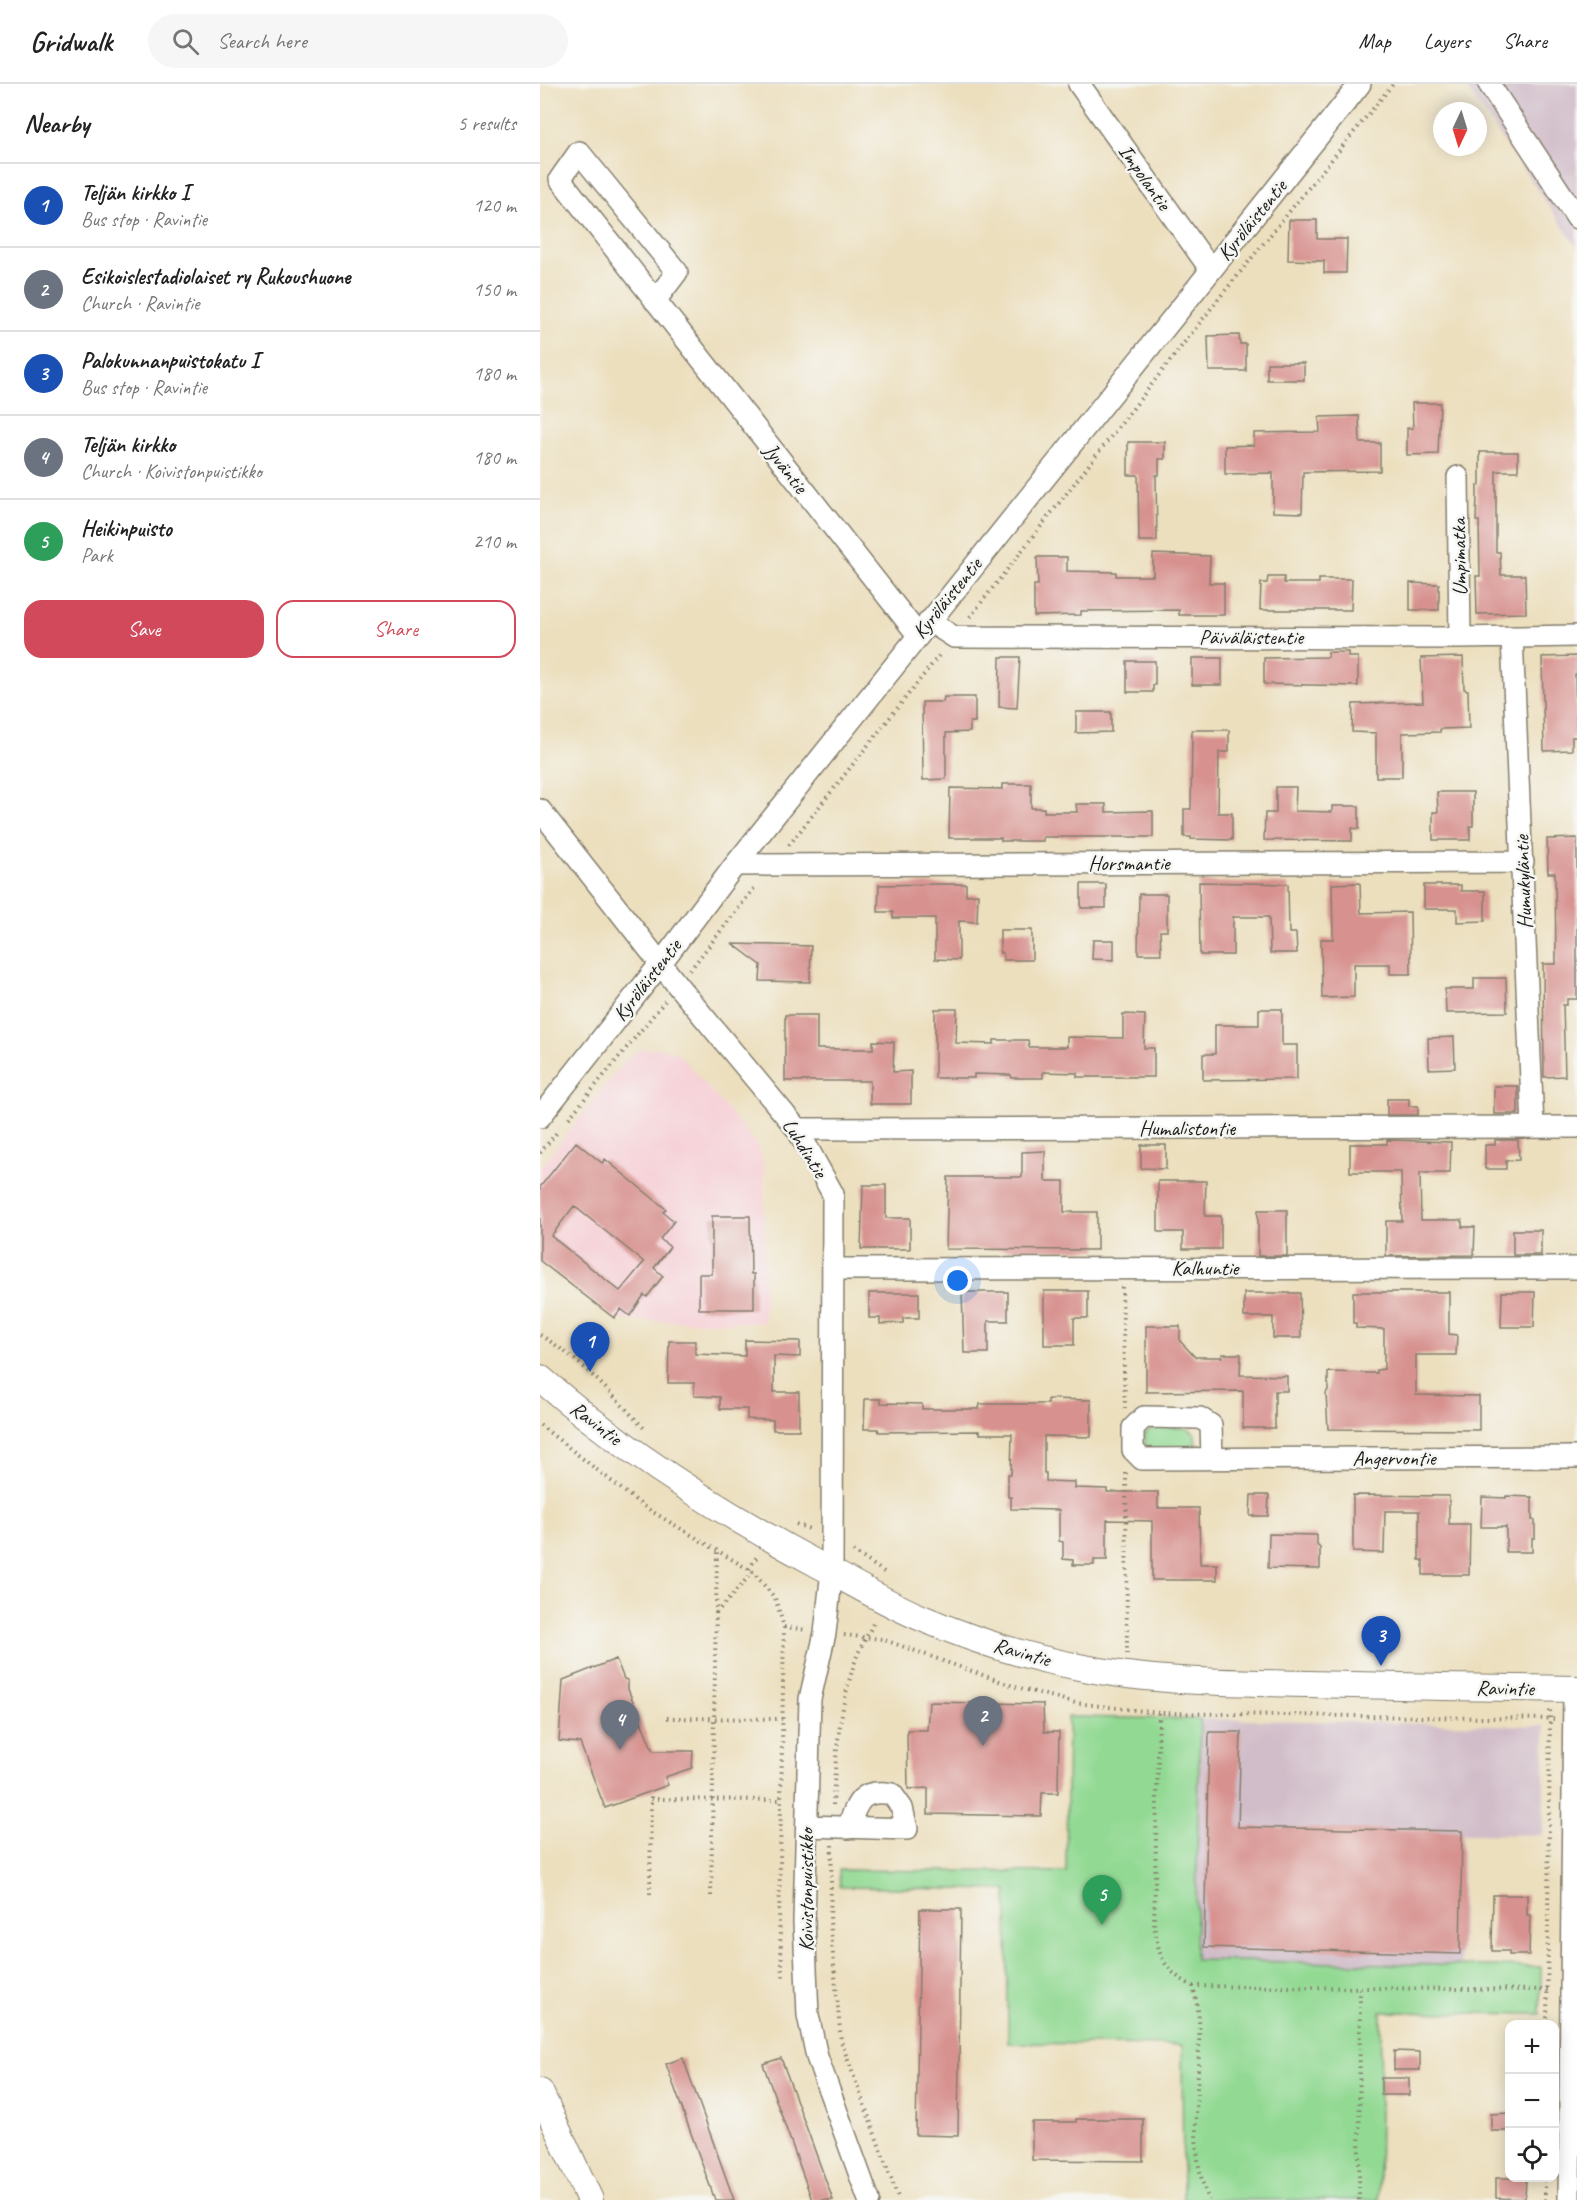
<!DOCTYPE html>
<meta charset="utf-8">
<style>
:root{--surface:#fff;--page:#f6f6f6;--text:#222;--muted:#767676;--line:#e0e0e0;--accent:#d1495b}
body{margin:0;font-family:Caveat,sans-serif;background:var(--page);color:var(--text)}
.controls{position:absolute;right:18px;bottom:18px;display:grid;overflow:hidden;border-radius:12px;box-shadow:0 3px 15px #0003}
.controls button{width:54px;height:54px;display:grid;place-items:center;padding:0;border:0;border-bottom:2px solid var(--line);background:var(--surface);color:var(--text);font:30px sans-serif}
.compass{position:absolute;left:893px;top:18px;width:54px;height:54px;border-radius:50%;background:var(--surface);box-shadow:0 3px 15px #0003;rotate:184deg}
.you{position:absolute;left:418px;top:1197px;width:21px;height:21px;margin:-15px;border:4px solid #fff;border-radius:50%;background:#1a73e8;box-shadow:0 0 0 9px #1a73e833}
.badge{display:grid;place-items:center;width:39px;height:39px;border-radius:50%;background:var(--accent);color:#fff;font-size:20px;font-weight:700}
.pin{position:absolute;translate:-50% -50px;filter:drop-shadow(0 2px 3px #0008)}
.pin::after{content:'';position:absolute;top:32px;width:21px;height:18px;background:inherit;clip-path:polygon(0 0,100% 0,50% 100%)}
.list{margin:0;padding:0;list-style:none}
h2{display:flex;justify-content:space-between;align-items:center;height:78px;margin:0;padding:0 24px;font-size:26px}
h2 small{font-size:20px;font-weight:400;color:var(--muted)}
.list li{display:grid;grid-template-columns:39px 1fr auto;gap:18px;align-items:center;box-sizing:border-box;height:84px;padding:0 24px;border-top:2px solid var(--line)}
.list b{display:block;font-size:22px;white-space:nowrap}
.list p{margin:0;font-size:20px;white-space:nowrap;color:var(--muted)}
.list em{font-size:20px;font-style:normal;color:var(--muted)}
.actions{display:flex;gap:12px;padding:18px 24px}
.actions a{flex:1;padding:14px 0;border:2px solid var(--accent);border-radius:18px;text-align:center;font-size:21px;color:var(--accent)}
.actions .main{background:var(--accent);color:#fff}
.icon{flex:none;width:33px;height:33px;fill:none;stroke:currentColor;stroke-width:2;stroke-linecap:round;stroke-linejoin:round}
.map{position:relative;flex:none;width:1037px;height:2116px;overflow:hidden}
header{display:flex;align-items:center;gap:36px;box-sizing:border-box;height:84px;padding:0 30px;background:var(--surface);border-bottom:2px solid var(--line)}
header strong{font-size:28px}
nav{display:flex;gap:33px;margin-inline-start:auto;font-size:21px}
.search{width:420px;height:54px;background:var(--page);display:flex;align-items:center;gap:15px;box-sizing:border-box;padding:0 21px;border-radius:33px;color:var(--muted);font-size:22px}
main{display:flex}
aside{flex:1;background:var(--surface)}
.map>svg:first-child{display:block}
.built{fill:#f6cfd6}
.industrial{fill:#d1bdc9}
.green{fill:#92d993;stroke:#577a58;stroke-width:1.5}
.building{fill:#d7918e;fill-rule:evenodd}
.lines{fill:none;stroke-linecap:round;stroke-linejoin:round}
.minor-casing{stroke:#847e6d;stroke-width:24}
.major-casing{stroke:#847e6d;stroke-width:28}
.path{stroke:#847e6d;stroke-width:4;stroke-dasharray:1.5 4.5;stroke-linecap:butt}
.minor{stroke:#fff;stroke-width:21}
.major{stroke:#fff;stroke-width:26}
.labels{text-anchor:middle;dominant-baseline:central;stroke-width:5;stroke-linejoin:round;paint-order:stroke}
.street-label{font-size:21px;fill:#1c1c1c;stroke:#f6f6f2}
</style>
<header>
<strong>Gridwalk</strong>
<div class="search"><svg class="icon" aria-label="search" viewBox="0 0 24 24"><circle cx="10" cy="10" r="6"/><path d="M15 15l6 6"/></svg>Search here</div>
<nav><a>Map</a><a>Layers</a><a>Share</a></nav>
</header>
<main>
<aside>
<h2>Nearby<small>5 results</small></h2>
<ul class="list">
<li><span class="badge" style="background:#1a4fb4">1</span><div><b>Teljän kirkko I</b><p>Bus stop · Ravintie</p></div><em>120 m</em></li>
<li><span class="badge" style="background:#6b7280">2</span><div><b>Esikoislestadiolaiset ry Rukoushuone</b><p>Church · Ravintie</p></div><em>150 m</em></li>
<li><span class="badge" style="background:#1a4fb4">3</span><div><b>Palokunnanpuistokatu I</b><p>Bus stop · Ravintie</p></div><em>180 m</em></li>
<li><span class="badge" style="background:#6b7280">4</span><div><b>Teljän kirkko</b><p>Church · Koivistonpuistikko</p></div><em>180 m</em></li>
<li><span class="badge" style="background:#2e9e5b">5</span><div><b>Heikinpuisto</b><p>Park</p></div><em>210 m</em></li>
</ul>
<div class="actions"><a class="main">Save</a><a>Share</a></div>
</aside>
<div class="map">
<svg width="1037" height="2116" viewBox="0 0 1037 2116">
<rect width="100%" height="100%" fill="#f6f6f2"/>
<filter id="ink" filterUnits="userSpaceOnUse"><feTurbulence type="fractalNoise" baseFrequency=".0167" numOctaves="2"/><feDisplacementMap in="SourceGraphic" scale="12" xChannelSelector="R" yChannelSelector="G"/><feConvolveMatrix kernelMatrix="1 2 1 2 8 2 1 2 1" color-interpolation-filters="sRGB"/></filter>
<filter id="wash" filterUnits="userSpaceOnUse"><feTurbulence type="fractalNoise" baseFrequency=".008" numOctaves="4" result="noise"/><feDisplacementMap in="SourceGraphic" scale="24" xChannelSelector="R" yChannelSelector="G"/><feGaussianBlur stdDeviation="1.35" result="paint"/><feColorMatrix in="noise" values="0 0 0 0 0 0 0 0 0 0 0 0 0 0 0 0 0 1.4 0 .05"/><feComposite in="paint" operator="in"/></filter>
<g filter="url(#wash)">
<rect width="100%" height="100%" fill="#ecdfbe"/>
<path class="built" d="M 121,964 L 138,969 L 206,1047 L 218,1064 L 224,1081 L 224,1239 L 76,1236 L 0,1177 L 0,1084 L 85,977 L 99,966 Z"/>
<path class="industrial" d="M 924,0 L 1037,0 L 1037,163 Z
M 660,1635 L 1005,1642 L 1003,1751 L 923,1750 L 921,1881 L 655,1876 Z"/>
<path class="green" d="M 621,1343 L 647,1344 L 655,1350 L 656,1360 L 651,1366 L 611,1365 L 605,1360 L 605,1350 L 612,1344 Z
M 528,1633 L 660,1635 L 655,1876 L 1001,1883 L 1000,1930 L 841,1928 L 839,2116 L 643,2116 L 642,1961 L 468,1959 L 467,1806 L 300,1803 L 299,1786 L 526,1788 Z"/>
<g id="blocks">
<path class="building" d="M 749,136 L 777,136 L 777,155 L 807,155 L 806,189 L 784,189 L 784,177 L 748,176 Z
M 699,251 L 700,260 L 706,260 L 706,287 L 669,287 L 668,252 Z
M 727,279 L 764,279 L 764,296 L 727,296 Z
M 872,319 L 900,319 L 898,370 L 867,371 L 867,344 L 873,344 Z
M 819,332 L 820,359 L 840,359 L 840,387 L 763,388 L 762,429 L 733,428 L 733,389 L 685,390 L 685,362 L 714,361 L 714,349 L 780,348 L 779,333 Z
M 588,358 L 625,358 L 625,375 L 619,375 L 619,391 L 616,391 L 617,457 L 599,457 L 598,391 L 588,391 Z
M 940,368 L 978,368 L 978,387 L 956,387 L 956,468 L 960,468 L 961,491 L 985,491 L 986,529 L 937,530 L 936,492 L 940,492 L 939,437 L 936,437 L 937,412 L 937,401 L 940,401 Z
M 613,470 L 670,472 L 669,499 L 684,499 L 684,531 L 639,531 L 639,526 L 541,527 L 541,531 L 494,532 L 494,501 L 498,501 L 497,473 L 527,473 L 527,487 L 576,488 L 576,492 L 613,492 Z
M 728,493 L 744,493 L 744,499 L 779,499 L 779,495 L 812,495 L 811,526 L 720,526 L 721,499 L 727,499 Z
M 870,499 L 899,500 L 899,526 L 870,526 Z
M 788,568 L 808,568 L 808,573 L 818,573 L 818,602 L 724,600 L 724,574 L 788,573 Z
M 1037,572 L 1037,590 L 1035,590 L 1037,653 L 1032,653 L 1032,666 L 1004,667 L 1002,573 Z
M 460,573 L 480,573 L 477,624 L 459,623 Z
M 923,573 L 924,605 L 928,606 L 929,644 L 900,645 L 900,648 L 862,649 L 862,693 L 836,693 L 836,649 L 812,648 L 813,620 L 883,618 L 881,574 Z
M 652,574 L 682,574 L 682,601 L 652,601 Z
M 587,577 L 615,577 L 615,601 L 613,601 L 613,608 L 587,608 Z
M 404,613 L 435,613 L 435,638 L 430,638 L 430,648 L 406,649 L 406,695 L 383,696 L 382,618 L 403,618 Z
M 536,628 L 571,628 L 571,648 L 536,649 Z
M 652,646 L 689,646 L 689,668 L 679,668 L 678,729 L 692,729 L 692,756 L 651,755 L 651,753 L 644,753 L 644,725 L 651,725 Z
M 462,700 L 491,700 L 491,724 L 504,724 L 504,728 L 537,728 L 536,720 L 566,720 L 566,728 L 613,727 L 613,753 L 503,753 L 503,757 L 461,757 L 461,754 L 409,754 L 410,704 L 462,705 Z
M 736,703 L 756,703 L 755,727 L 792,728 L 792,722 L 819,722 L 819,745 L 812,744 L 812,757 L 724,756 L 725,729 L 736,729 Z
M 897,708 L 933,708 L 933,742 L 930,742 L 930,756 L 893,756 L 893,728 L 898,728 Z
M 1037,754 L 1037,915 L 1027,915 L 1027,921 L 1023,921 L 1025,992 L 1004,993 L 1003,880 L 1016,880 L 1015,789 L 1008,789 L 1007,755 Z
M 659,798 L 748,800 L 749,849 L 756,849 L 757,869 L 730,869 L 729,833 L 693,833 L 693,871 L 660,871 Z
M 820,799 L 821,829 L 870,828 L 871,890 L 850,890 L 850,880 L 814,880 L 814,913 L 782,914 L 781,855 L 793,855 L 792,800 Z
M 396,800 L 426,800 L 426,811 L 438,810 L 437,838 L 419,837 L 419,876 L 395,875 L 395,834 L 353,834 L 353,828 L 338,828 L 339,801 Z
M 541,800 L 566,800 L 566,824 L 541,824 Z
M 884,801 L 921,801 L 921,807 L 945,807 L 945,837 L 917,838 L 917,825 L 884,825 Z
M 599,810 L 627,810 L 627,847 L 620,847 L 621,870 L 598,870 Z
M 460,846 L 492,846 L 492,876 L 463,876 L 463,869 L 460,869 Z
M 553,856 L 574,856 L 574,876 L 552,875 Z
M 193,860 L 271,862 L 270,898 L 220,897 L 221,881 Z
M 934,894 L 966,894 L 967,928 L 906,929 L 905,905 L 934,905 Z
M 395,925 L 417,925 L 416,959 L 454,960 L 454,956 L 488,956 L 489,963 L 527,963 L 527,953 L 583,954 L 583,930 L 605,931 L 604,964 L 614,964 L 614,993 L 537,993 L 537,989 L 503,988 L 503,994 L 472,994 L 471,991 L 434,990 L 434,994 L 395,994 Z
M 719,925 L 742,925 L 742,961 L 757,961 L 757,995 L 663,996 L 663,970 L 675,970 L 675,941 L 719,941 Z
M 245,931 L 277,931 L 277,965 L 333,965 L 333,957 L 354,958 L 353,988 L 371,987 L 371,1020 L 330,1020 L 330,997 L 245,997 Z
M 914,953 L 915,984 L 889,985 L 888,954 Z
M 954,1002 L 978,1002 L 978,1030 L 954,1030 Z
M 847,1015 L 869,1015 L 869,1022 L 878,1022 L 878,1031 L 847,1031 Z
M 847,1056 L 911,1058 L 910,1089 L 880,1089 L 881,1136 L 922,1136 L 922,1143 L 935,1143 L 934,1171 L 846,1172 L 846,1137 L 862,1137 L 861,1088 L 810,1088 L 810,1060 L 847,1060 Z
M 955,1056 L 978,1056 L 979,1076 L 966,1077 L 966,1085 L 945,1085 L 945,1061 L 955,1061 Z
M 36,1058 L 62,1079 L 65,1075 L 126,1125 L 123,1128 L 134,1137 L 120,1155 L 130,1163 L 114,1184 L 123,1192 L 107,1213 L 104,1211 L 90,1232 L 81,1225 L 74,1234 L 0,1177 L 0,1103 ZM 34,1122 L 104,1178 L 80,1207 L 11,1152 Z
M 601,1061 L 626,1061 L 626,1085 L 601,1084 Z
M 505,1067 L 505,1097 L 524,1097 L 524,1128 L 557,1128 L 557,1166 L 406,1165 L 408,1093 L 482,1093 L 482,1068 Z
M 618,1097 L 666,1097 L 665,1132 L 681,1132 L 681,1165 L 643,1165 L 643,1148 L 618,1148 Z
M 323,1101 L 346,1101 L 346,1134 L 370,1134 L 370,1165 L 321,1165 Z
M 718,1126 L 747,1126 L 747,1172 L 718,1172 Z
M 172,1132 L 210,1132 L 211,1190 L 214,1190 L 214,1225 L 159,1225 L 159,1190 L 172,1190 Z
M 973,1146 L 1001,1146 L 1001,1171 L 973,1171 Z
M 504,1207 L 548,1207 L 548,1234 L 534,1234 L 534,1261 L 504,1261 Z
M 422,1208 L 468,1208 L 468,1237 L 448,1237 L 448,1269 L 424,1269 Z
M 813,1208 L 909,1208 L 909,1250 L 917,1251 L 916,1271 L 876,1271 L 876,1311 L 939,1312 L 939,1346 L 788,1345 L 786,1309 L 788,1306 L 788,1288 L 830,1289 L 837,1289 L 837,1286 L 844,1285 L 844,1245 L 816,1244 L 816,1239 L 813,1239 Z
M 962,1208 L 995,1208 L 994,1243 L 961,1243 Z
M 329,1209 L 379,1209 L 379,1234 L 363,1234 L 363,1239 L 340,1240 L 340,1234 L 329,1234 Z
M 704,1209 L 760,1209 L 761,1254 L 733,1254 L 733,1233 L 704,1233 Z
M 606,1242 L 640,1242 L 640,1257 L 655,1273 L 682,1273 L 682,1270 L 701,1270 L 700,1291 L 747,1292 L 747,1307 L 735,1307 L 735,1344 L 703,1344 L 703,1307 L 606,1308 Z
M 205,1256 L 260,1257 L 260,1273 L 234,1272 L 234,1308 L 259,1308 L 259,1346 L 233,1346 L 233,1336 L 207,1335 L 207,1325 L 180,1325 L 180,1313 L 154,1312 L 154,1299 L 128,1299 L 129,1257 L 155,1257 L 155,1270 L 205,1272 Z
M 325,1315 L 341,1315 L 341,1319 L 382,1320 L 382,1325 L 439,1325 L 440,1320 L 508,1320 L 508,1315 L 551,1316 L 551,1353 L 504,1352 L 504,1389 L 506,1389 L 506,1397 L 535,1398 L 535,1404 L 567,1405 L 567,1408 L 618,1408 L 618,1424 L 659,1424 L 660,1480 L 677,1480 L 677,1496 L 612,1496 L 612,1437 L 567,1436 L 567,1476 L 554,1476 L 554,1481 L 533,1481 L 533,1476 L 523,1475 L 523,1458 L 519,1457 L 519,1426 L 471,1425 L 471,1413 L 468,1413 L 468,1390 L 471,1390 L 472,1350 L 440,1350 L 440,1347 L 339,1348 L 338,1345 L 324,1345 Z
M 711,1411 L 729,1411 L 728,1432 L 710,1432 Z
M 813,1411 L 909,1412 L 909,1440 L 930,1440 L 929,1491 L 883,1491 L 883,1476 L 879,1476 L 879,1427 L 845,1427 L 844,1469 L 813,1468 Z
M 966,1412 L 992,1413 L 992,1436 L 995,1436 L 995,1454 L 992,1454 L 992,1468 L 966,1468 L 966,1443 L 941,1443 L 942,1413 L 966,1414 Z
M 729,1450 L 777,1451 L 777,1461 L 780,1464 L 780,1485 L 728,1484 Z
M 76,1575 L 84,1595 L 88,1596 L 88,1605 L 113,1667 L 153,1667 L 152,1684 L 125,1693 L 128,1701 L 65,1724 L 40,1659 L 19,1657 L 23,1596 Z
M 389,1618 L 503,1620 L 504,1648 L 519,1648 L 518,1709 L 502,1709 L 501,1732 L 388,1730 L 388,1704 L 368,1705 L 367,1646 L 387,1646 Z
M 669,1648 L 701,1648 L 698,1743 L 922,1747 L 920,1870 L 664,1863 Z
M 953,1811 L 987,1811 L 987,1831 L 990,1831 L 989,1871 L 969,1871 L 969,1867 L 952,1867 Z
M 380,1825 L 421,1825 L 418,2052 L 376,2051 Z
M 854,1967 L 880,1968 L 880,1986 L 854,1986 Z
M 143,1974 L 194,2116 L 175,2116 L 126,1980 Z
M 241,1974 L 293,2116 L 272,2116 L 223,1980 Z
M 841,1994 L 869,1994 L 869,2011 L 841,2011 Z
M 969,2029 L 969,2047 L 951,2047 L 951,2030 Z
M 536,2035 L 603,2035 L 603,2077 L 492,2076 L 492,2038 L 536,2038 Z
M 956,2094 L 986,2094 L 985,2115 L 956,2114 Z"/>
</g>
</g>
<g filter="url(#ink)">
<use href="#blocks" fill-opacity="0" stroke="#847e6d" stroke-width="1.5"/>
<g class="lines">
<defs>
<path id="minor" d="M 539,0 L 671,186
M 949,0 L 1037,134
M 115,217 L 137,188 L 39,68 L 20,95 L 378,551
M 918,393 L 920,554
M 389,537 L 414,553 L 920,554 L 1037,552
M 972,553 L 993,1043
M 0,726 L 138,902 L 257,1045 L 293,1110 L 292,1487 L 285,1549 L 270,1615 L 264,1838 L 268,1931 L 277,1973 L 329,2116
M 195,781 L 983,778
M 0,1033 L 121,879 L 195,781 L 820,0
M 257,1045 L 1037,1043
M 293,1185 L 1037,1184
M 672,1374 L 671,1341 L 660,1334 L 604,1333 L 593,1344 L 593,1366 L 602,1375 L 1037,1373
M 267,1742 L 367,1745 L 362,1724 L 352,1710 C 321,1704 317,1718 308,1744
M 1029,2116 L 1034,1605"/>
<path id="major" d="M 0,1294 C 85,1368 180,1428 279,1481 C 314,1499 347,1520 384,1535 C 433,1556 487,1573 539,1583 C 615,1599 691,1598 768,1600 C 858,1602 947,1604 1037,1605
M 0,2008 L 50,2116"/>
</defs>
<use href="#minor" class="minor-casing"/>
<use href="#major" class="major-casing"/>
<path class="path" d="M 430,533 L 680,213 L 853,0
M 249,761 L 401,569
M 150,886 L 216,802
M 29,1034 L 125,917
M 0,1069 L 18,1047
M 582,1203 L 585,1324
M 0,1251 C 42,1276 70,1309 104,1344
M 0,1341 L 103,1422 L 213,1488 L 235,1514 L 244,1543 L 239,1838 L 243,1895
M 586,1389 L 587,1570
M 256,1440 L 272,1446
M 313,1467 L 344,1488
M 209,1485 L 218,1471
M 176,1529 L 213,1488
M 244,1543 L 267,1546
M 304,1551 L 342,1555 L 476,1603 L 536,1619 L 619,1629 L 1014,1635
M 619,1629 L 614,1840 C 619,1872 622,1886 653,1902 L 1008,1906
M 127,1634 L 242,1635
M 111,1715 L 241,1716
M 293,1721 C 295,1672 300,1620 316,1575 C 320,1562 329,1550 334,1537
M 292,1761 L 290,1837 L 301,1957 L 359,2116
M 110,1810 L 111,1709
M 171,1812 L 177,1466
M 653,1902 C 655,1912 658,1923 659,1934 C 662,1991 645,2064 669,2116
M 1007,1940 L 1010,1625
M 819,2116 L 820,1903
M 1005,2116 L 1005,2094"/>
<use href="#minor" class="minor"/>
<use href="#major" class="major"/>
</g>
</g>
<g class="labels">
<g class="street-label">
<text transform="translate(605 93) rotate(55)">Impolantie</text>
<text transform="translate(712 136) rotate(-51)">Kyröläistentie</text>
<text transform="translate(246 384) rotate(52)">Jyväntie</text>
<text transform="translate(919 473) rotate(-91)">Umpimatka</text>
<text transform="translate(407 514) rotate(-51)">Kyröläistentie</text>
<text x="711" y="553">Päiväläistentie</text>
<text x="589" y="779">Horsmantie</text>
<text transform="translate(983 798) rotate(-92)">Humukyläntie</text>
<text transform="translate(107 896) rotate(-52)">Kyröläistentie</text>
<text x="647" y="1044">Humalistontie</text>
<text transform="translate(265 1064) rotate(58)">Luhdintie</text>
<text x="665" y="1184">Kalhuntie</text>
<text transform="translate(56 1339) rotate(37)">Ravintie</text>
<text x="854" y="1374">Angervontie</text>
<text transform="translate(482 1568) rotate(16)">Ravintie</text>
<text transform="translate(965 1604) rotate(1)">Ravintie</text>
<text transform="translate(266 1806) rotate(-90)">Koivistonpuistikko</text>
</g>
</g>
</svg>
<div class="controls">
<button>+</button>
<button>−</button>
<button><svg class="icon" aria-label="locate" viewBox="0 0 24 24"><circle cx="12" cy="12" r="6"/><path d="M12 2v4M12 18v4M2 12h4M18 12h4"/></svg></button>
</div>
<svg class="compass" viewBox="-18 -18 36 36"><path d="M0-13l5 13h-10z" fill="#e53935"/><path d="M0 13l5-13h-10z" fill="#767676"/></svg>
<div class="you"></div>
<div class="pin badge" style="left:50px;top:1288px;background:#1a4fb4">1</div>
<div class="pin badge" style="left:443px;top:1662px;background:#6b7280">2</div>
<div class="pin badge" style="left:841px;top:1582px;background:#1a4fb4">3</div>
<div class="pin badge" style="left:80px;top:1666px;background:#6b7280">4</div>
<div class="pin badge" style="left:562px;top:1841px;background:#2e9e5b">5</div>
</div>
</main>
